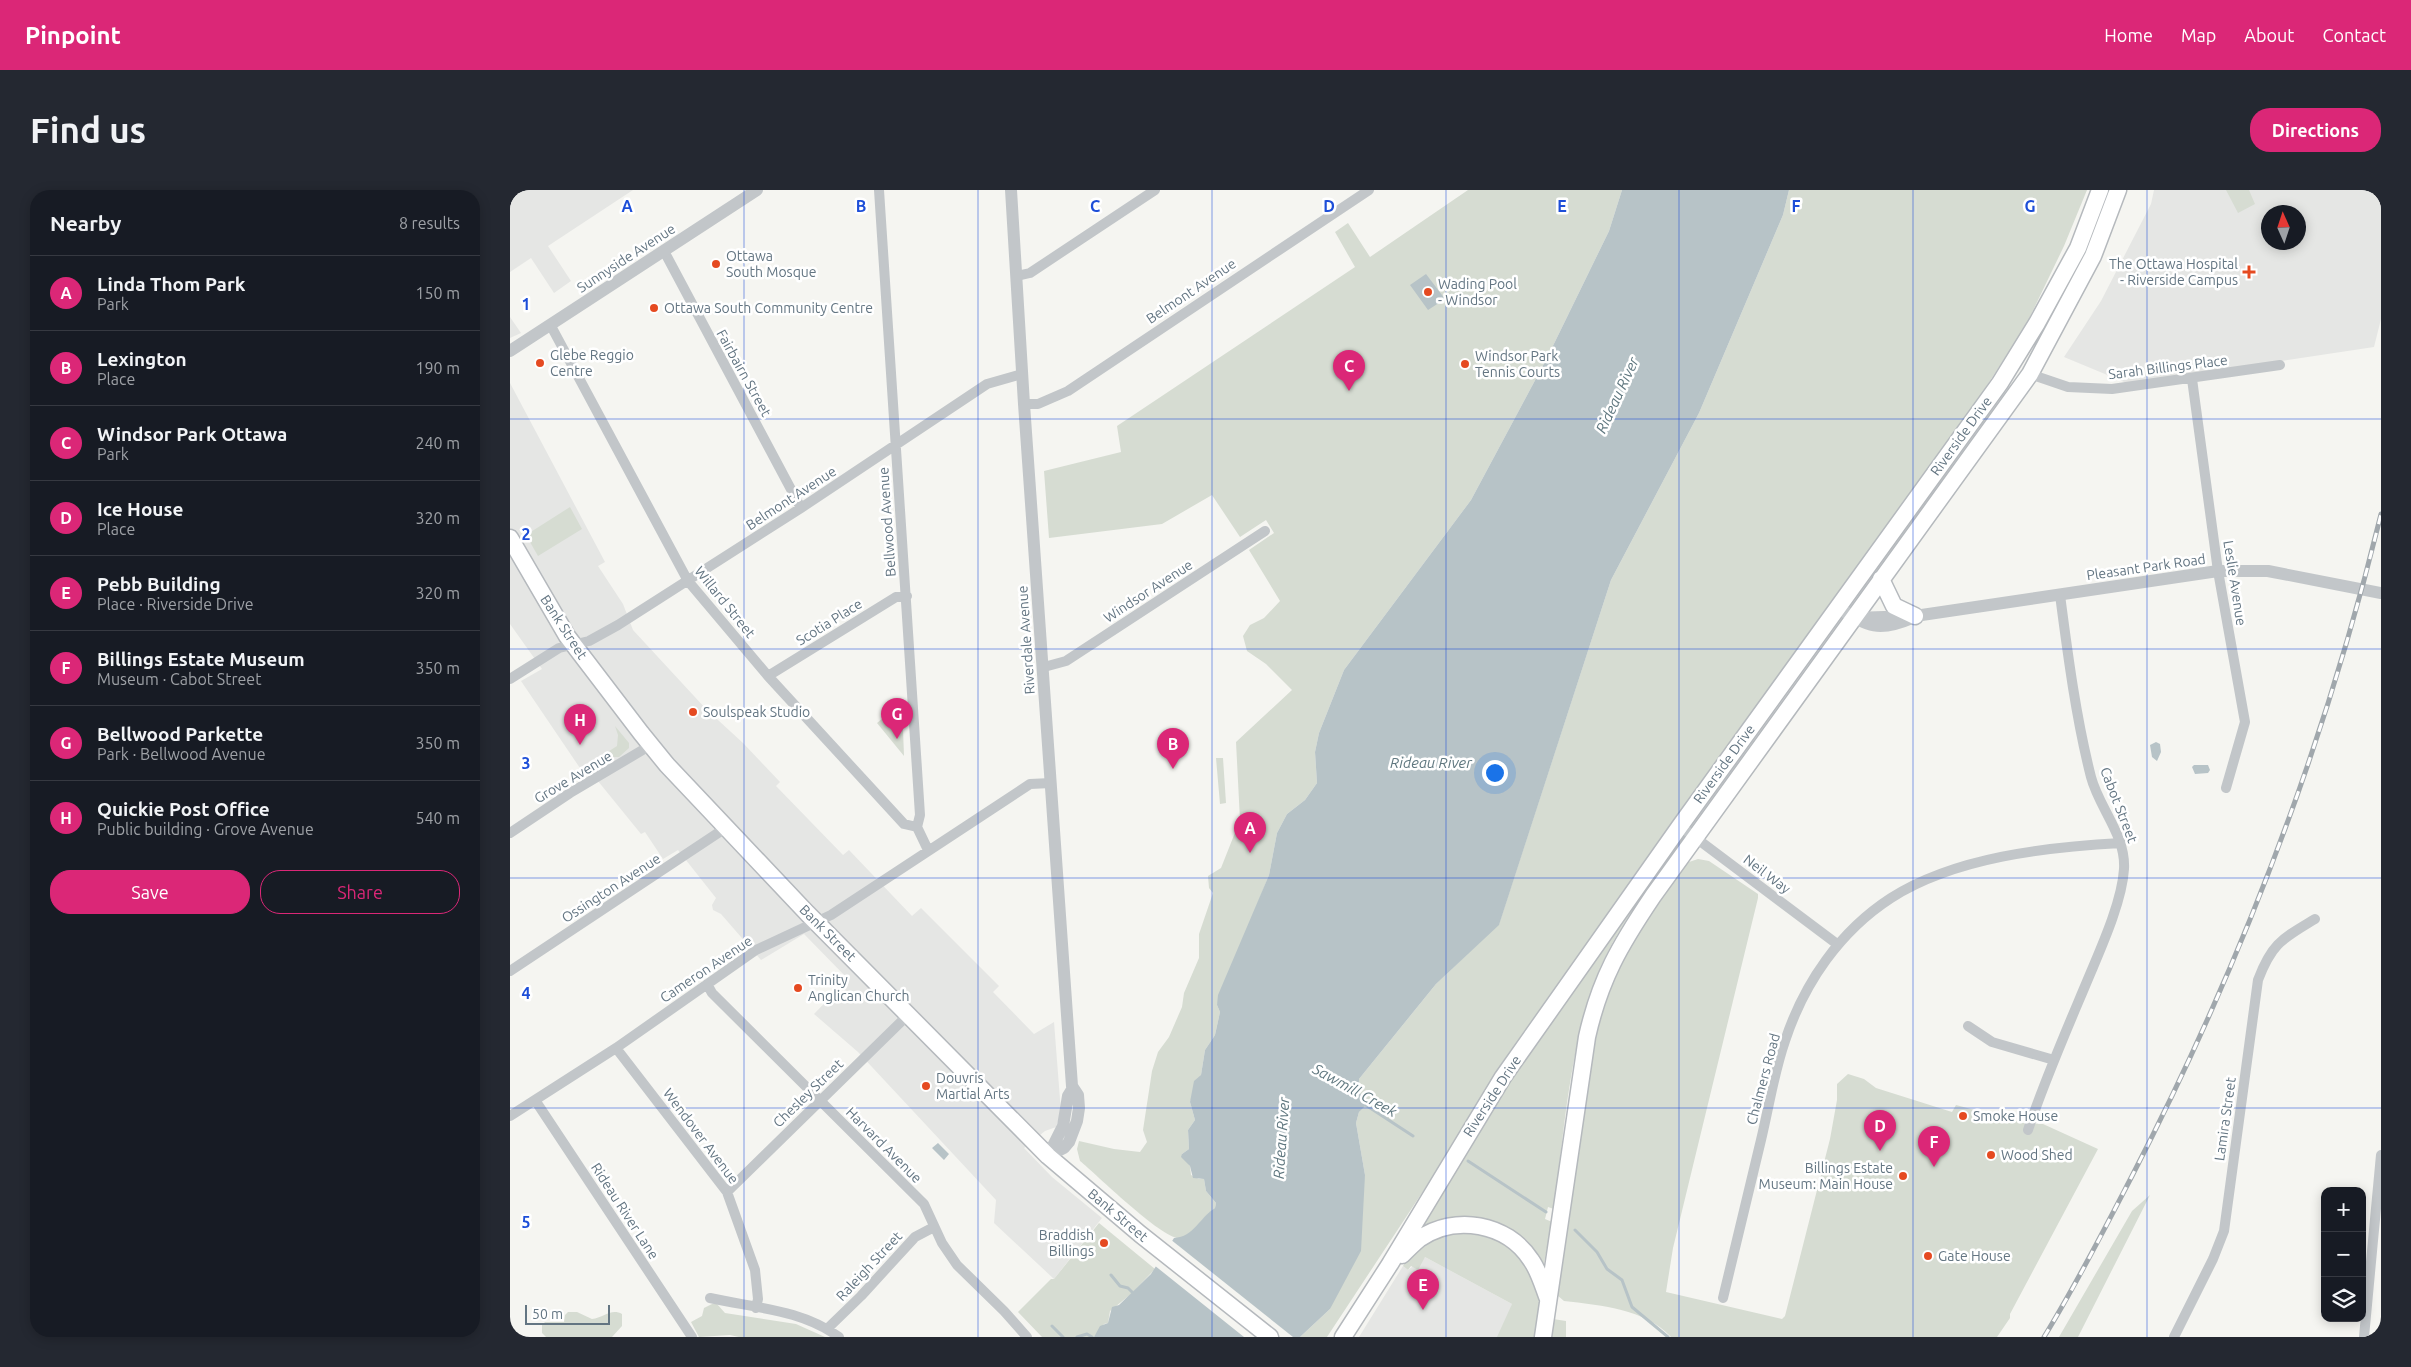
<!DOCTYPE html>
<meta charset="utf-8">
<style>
:root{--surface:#171b24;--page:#242831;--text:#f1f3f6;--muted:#9ea1a6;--line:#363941;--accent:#db2777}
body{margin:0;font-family:Ubuntu,sans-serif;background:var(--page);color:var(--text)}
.controls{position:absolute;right:15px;bottom:15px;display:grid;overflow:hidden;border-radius:10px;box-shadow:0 2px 12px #0003}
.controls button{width:45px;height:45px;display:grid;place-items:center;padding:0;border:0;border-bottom:1px solid var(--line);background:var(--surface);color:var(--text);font:25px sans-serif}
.compass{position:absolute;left:1751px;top:15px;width:45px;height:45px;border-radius:50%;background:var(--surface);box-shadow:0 2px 12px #0003;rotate:357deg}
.scale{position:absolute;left:15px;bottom:12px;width:85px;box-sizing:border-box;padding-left:5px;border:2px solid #637582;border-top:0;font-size:14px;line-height:18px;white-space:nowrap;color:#637582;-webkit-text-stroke:4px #fff;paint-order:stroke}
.you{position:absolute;left:984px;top:582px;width:18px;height:18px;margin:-12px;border:4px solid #fff;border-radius:50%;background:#1a73e8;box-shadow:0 0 0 8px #1a73e833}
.badge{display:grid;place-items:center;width:32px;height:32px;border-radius:50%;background:var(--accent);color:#fff;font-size:16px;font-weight:700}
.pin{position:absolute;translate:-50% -41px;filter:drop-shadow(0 1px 2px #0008)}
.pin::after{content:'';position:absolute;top:26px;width:18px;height:15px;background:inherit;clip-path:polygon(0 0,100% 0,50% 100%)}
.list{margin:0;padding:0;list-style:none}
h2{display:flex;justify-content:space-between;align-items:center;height:65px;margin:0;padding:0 20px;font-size:21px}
h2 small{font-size:16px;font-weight:400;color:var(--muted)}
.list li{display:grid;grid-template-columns:32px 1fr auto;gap:15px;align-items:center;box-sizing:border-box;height:75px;padding:0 20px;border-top:1px solid var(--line)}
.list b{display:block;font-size:19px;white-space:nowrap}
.list p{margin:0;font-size:16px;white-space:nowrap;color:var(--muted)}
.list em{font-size:16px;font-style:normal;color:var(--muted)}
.actions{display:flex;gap:10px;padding:15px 20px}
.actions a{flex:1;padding:11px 0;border:1px solid var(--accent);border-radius:20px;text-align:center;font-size:18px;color:var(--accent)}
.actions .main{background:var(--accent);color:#fff}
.icon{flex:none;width:28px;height:28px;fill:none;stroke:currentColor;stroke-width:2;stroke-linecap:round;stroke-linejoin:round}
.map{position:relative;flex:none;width:1871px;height:1147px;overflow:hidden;border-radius:20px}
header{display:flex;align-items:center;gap:30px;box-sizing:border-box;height:70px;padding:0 25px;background:var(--accent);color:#fff}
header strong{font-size:24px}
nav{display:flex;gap:28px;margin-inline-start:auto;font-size:18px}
.intro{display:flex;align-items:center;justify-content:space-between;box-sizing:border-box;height:120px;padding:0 30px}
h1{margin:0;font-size:35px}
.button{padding:12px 22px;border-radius:20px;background:var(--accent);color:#fff;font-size:18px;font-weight:700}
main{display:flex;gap:30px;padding:0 30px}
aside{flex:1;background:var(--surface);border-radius:20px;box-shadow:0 2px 12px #0003}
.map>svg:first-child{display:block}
.built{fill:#e5e6e4;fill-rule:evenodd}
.green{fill:#d6dcd2}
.water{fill:#b7c3c7}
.pier{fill:#f5f5f1}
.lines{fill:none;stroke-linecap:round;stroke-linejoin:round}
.stream{stroke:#b7c3c7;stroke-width:3}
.primary-casing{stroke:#b5b9bd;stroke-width:19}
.minor{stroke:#c2c6c9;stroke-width:10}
.tertiary{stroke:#c2c6c9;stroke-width:12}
.primary{stroke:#fff;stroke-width:16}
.rail-casing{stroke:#a0a7ac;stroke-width:5}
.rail{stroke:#fff;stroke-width:3;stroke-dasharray:9;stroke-linecap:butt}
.grid{fill:none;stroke:#1d4ed8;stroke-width:1;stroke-opacity:0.55}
.poi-dot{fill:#e54a21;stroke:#fff;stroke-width:2}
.labels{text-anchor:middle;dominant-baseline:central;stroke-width:5;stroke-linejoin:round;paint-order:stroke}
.poi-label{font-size:14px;fill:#637582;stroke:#fff;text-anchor:start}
.street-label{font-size:14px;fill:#637582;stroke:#fff}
.water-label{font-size:15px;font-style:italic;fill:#5f777f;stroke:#fff}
.grid-label{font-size:16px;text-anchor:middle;font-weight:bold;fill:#1d4ed8;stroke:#fff;stroke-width:5;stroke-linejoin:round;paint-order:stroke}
</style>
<header>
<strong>Pinpoint</strong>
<nav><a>Home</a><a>Map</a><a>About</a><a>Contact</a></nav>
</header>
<div class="intro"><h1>Find us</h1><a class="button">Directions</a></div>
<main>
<aside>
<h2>Nearby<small>8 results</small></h2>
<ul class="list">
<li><span class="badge">A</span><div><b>Linda Thom Park</b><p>Park</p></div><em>150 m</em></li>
<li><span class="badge">B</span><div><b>Lexington</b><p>Place</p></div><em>190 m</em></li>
<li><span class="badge">C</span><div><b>Windsor Park Ottawa</b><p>Park</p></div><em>240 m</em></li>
<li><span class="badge">D</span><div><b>Ice House</b><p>Place</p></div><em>320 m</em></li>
<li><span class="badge">E</span><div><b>Pebb Building</b><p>Place · Riverside Drive</p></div><em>320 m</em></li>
<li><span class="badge">F</span><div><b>Billings Estate Museum</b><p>Museum · Cabot Street</p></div><em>350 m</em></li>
<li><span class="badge">G</span><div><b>Bellwood Parkette</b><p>Park · Bellwood Avenue</p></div><em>350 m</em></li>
<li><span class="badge">H</span><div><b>Quickie Post Office</b><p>Public building · Grove Avenue</p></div><em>540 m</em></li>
</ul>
<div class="actions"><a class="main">Save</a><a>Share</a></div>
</aside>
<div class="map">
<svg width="1871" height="1147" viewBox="0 0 1871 1147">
<rect width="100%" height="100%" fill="#f5f5f1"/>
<path class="built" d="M 0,0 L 123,0 L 38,56 L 61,91 L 44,103 L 21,68 L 0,82 Z
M 1644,0 L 1871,0 L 1871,129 L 1864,157 L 1619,194 L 1554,167 L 1591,111 L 1641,14 ZM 1758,22 L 1788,22 L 1788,52 L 1758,52 Z
M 0,127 L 11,143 L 0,148 Z
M 0,193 L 95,372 L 88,376 L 113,414 L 123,440 L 196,519 L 233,553 L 270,592 L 266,596 L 333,665 L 339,660 L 402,726 L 411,718 L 489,796 L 483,802 L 524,844 L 544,832 L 551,922 L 546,937 L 535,941 L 514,958 L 542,987 L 592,1028 L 544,1089 L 484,1033 L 486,1010 L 348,862 L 304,824 L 338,789 L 294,744 L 251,770 L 211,724 L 203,720 L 202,715 L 206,708 L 168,660 L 153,669 L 135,642 L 131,644 L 79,580 L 74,584 L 11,491 L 32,479 L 0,434 Z
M 915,1067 L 1002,1114 L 995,1147 L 849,1147 L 893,1076 L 898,1080 Z"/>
<path class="green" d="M 958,0 L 1112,0 L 1099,41 L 1038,166 L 961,310 L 834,480 L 809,543 L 805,562 L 807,593 L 795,610 L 777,624 L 767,643 L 759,685 L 707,815 L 710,822 L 705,845 L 695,860 L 691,885 L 680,912 L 685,930 L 678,940 L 679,959 L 672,964 L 680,976 L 681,985 L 689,989 L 694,989 L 696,1001 L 706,1013 L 705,1018 C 693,1025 685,1045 670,1048 C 654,1051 586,984 570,971 L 567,959 L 569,951 L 604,959 L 630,962 L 637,952 L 633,940 L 642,881 L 648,862 L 659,847 L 672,817 L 674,803 L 689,768 L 689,744 L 703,703 L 699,698 L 698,686 L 711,678 L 730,630 L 726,552 L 782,500 L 756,474 L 737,461 L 733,446 L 740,435 L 754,428 L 770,411 L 739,360 L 764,343 L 756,330 L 730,347 L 702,305 L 652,334 L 539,348 L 534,281 L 611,262 L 607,236 L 845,77 L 825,42 L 838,33 L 860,67 Z
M 1279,0 L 1577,0 L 1554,56 L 1516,135 L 1467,211 L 1068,766 L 817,1147 L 790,1147 L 820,1119 L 855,985 L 846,933 L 849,922 L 855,915 L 850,903 L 849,889 L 926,794 L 989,734 L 1101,390 L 1189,223 L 1273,25 Z
M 1716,0 L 1739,0 L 1745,14 L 1728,23 Z
M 60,317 L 72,339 L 28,366 L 16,345 Z
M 392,512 L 394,566 L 367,533 Z
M 105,536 L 119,553 L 119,558 L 109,567 L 99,567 L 92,571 L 93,565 L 107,556 L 108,545 Z
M 706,568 L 713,568 L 716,613 L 710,614 Z
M 1167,656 L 1168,658 C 1139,698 1105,739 1087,786 C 1059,859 1054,943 1044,1019 L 1038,1017 L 1035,1029 L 1042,1032 L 1034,1073 L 1032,1073 L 982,1034 L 900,1050 L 1035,836 Z
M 1188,669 L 1199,671 L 1248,704 L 1248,708 L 1163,1058 L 1156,1102 L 1272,1129 L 1275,1126 L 1320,949 L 1327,910 L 1327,894 L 1338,884 L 1354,889 L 1366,898 L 1442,922 L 1446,915 L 1513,933 L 1533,934 L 1588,959 L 1500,1124 L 1500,1128 L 1487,1147 L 1161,1147 C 1135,1119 1090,1115 1054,1111 L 1047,1105 L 1073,914 L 1090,821 L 1110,769 L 1158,697 L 1160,697 L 1169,685 L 1169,681 L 1179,672 Z
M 1640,1005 L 1568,1147 L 1549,1147 L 1622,1021 Z
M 589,1033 L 645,1079 L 621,1104 L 600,1121 L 598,1133 L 594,1134 L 584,1147 L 532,1147 L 508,1122 L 541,1089 L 544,1089 Z
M 933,1042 L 978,1042 L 1013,1066 L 1030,1107 L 1027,1147 L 987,1147 L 1002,1114 L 915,1067 L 908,1080 L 901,1076 L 898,1080 L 893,1076 L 899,1065 Z
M 202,1114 L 207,1114 L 215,1123 L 286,1134 L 315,1147 L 229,1147 L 220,1145 L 189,1147 L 181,1132 L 192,1126 L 194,1118 Z
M 58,1122 L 67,1122 L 82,1129 C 93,1128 101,1118 112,1124 L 112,1136 L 102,1147 L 36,1147 L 32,1143 L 32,1135 L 35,1132 L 54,1132 L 55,1125 Z
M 1043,1129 L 1056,1131 L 1056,1147 L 1041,1147 Z"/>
<path class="water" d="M 1112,0 L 1279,0 L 1273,25 L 1189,223 L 1101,390 L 989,735 L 926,794 L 849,889 L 850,903 L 856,915 L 849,922 L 846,933 L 855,985 L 851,1061 L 820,1119 L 790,1147 L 584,1147 L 590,1136 L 598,1133 L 602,1117 L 609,1115 L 641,1084 L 664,1048 C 684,1047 690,1027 705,1018 L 706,1013 L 696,1001 L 694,989 L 683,988 L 680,976 L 671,967 L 672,964 L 679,959 L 678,940 L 685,930 L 680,912 L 684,891 L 691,885 L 695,860 L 705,845 L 710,822 L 707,815 L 708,805 L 759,685 L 767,643 L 777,624 L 795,610 L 807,593 L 805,562 L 809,543 L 834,480 L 961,310 L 1038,166 L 1099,41 Z
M 916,84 L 935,109 L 918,120 L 900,95 Z
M 1646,552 L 1650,554 L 1651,562 L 1647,571 L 1642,567 L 1640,555 Z
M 1684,575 L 1698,575 L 1700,580 L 1698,583 L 1685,584 L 1682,577 Z
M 428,953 L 439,964 L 434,970 L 422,958 Z"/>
<path class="pier" d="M 660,1049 L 783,1147 L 734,1147 L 644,1075 Z"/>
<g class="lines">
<path class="stream" d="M 854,914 L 903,946
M 958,971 L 1036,1022
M 1065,1040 L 1087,1062 L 1097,1079 L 1112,1090 L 1122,1117 L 1158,1147
M 601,1085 L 610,1096 L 618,1098 L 622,1102
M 542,1136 L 553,1147
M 567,1147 L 577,1144 L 582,1147"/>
<defs>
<path id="primary" d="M 0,348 L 57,446 L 131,543 L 157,575 L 297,723 L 538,966 L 630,1044 L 760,1147
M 1371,389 L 1384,416 L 1405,426
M 892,1065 C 897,1060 903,1054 909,1049 C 945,1024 997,1033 1021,1070 C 1029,1081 1033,1096 1038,1109
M 833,1147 L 880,1074 L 993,887 L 1170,636 L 1490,193 L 1527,133 L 1568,58 L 1590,0
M 1033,1147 L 1077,847 C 1090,789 1110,755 1143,706 L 1520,184 L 1583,66 L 1608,0"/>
</defs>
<use href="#primary" class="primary-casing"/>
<path class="minor" d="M 369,0 L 410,625 L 407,637 L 418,660
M 154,61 L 291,318
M 507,86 L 520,83 L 645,0
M 41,136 L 178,391 L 258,486 L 394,634 L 407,637
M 1520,184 L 1558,197 L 1602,199 L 1770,175
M 1682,189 L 1708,381 L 1735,532 L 1716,598
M 514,214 L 528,214 L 558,201 L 859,0
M 534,477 L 556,471 L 755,341
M 258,486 L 386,407 L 397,406
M 0,489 L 49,458 L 79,451 L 108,435 L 291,318 L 477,194 L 512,184
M 1170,636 L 1327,754
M 0,643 L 60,603 L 141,555
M 0,781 L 217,637
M 197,794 L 202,803 L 414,1014 L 432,1053 L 447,1075 L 494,1121 L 517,1147
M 1458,836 L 1482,852 L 1544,870
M 106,858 L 217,1002 L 245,1080 L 248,1109 L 246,1118
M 25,910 L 182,1147
M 0,926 L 106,858 L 246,760 L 321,725 L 520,594 L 541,593
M 1518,940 C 1535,889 1557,839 1578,789 C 1591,758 1612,712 1614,679 C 1616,645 1589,618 1581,587 C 1566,528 1558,466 1550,405
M 217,1002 L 398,825
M 200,1108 C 244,1118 291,1119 329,1147
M 1213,1108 C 1226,1055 1238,1003 1251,950 C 1259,917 1264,882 1275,851 C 1294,793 1330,741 1381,708 C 1445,667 1537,657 1611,653
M 317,1139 L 351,1106 L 405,1047 L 424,1037
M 1664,1147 L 1703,1069 L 1714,1041 L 1748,790 C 1762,753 1772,749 1805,729
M 1854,1147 L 1871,965"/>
<path class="tertiary" d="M 501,0 L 514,214 L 562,896 L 568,905 L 569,918 L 567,931 L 559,952 L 554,958 L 538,966
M 0,161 L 247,0
M 1329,418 C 1357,437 1370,442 1402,428
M 1343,428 L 1405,426 L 1708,381 L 1758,381 L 1871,403
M 538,966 L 553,936 L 558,906 L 563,898"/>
<use href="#primary" class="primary"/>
<defs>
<path id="rail" d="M 1534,1147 C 1566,1095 1594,1040 1622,986 C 1731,775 1815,554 1871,324"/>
</defs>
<use href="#rail" class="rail-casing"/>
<use href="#rail" class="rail"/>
</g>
<path class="grid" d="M 234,0 L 234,1147M 468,0 L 468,1147M 702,0 L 702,1147M 936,0 L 936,1147M 1169,0 L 1169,1147M 1403,0 L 1403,1147M 1637,0 L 1637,1147M 0,229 L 1871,229M 0,459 L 1871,459M 0,688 L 1871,688M 0,918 L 1871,918"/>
<g class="poi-dot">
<circle cx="206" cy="74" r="5"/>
<path d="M1736.5 74.5h5v5h5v5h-5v5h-5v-5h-5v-5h5z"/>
<circle cx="918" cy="102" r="5"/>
<circle cx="144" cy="118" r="5"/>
<circle cx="30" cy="173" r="5"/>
<circle cx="955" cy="174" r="5"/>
<circle cx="183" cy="522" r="5"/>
<circle cx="288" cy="798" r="5"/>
<circle cx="416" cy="896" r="5"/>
<circle cx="1453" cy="926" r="5"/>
<circle cx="1481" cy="965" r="5"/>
<circle cx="1393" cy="986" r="5"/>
<circle cx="594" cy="1053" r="5"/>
<circle cx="1418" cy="1066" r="5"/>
</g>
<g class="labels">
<g class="poi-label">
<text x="216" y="66">Ottawa<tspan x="216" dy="16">South Mosque</tspan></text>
<text x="1728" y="74" text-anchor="end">The Ottawa Hospital<tspan x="1728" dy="16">- Riverside Campus</tspan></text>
<text x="928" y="94">Wading Pool<tspan x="928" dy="16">- Windsor</tspan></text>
<text x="154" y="118">Ottawa South Community Centre</text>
<text x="40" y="165">Glebe Reggio<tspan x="40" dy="16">Centre</tspan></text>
<text x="965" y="166">Windsor Park<tspan x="965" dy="16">Tennis Courts</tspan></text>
<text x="193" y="522">Soulspeak Studio</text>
<text x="298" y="790">Trinity<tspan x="298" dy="16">Anglican Church</tspan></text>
<text x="426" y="888">Douvris<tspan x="426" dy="16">Martial Arts</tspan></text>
<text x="1463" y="926">Smoke House</text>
<text x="1491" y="965">Wood Shed</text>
<text x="1383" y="978" text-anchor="end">Billings Estate<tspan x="1383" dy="16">Museum: Main House</tspan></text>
<text x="584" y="1045" text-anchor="end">Braddish<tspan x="584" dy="16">Billings</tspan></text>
<text x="1428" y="1066">Gate House</text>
</g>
<g class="street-label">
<text transform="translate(116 68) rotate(-33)">Sunnyside Avenue</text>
<text transform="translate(681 101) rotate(-34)">Belmont Avenue</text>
<text transform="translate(1658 177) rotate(-7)">Sarah Billings Place</text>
<text transform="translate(234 183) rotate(61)">Fairbairn Street</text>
<text transform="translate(1451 246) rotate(-54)">Riverside Drive</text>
<text transform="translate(281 308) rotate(-33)">Belmont Avenue</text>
<text transform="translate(377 332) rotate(-94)">Bellwood Avenue</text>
<text transform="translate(1636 377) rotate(-8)">Pleasant Park Road</text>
<text transform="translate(1725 393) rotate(81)">Leslie Avenue</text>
<text transform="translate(638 401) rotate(-33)">Windsor Avenue</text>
<text transform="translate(215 412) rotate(51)">Willard Street</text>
<text transform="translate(319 432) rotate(-32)">Scotia Place</text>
<text transform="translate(54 437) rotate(57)">Bank Street</text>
<text transform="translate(516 450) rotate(-94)">Riverdale Avenue</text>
<text transform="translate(1214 574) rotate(-54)">Riverside Drive</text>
<text transform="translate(63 587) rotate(-31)">Grove Avenue</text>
<text transform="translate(1609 615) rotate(69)">Cabot Street</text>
<text transform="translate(1257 684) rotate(37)">Neil Way</text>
<text transform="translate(101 698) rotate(-33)">Ossington Avenue</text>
<text transform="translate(318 743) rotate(45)">Bank Street</text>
<text transform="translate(196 779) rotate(-34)">Cameron Avenue</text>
<text transform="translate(1253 889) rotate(-75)">Chalmers Road</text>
<text transform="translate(298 903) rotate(-44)">Chesley Street</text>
<text transform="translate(982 906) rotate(-57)">Riverside Drive</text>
<text transform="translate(1715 929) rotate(-82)">Lamira Street</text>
<text transform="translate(191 946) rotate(53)">Wendover Avenue</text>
<text transform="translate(374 955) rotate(45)">Harvard Avenue</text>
<text transform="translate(115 1021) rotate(57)">Rideau River Lane</text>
<text transform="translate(608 1025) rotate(40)">Bank Street</text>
<text transform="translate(359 1076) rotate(-47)">Raleigh Street</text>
</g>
<g class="water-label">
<text transform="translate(1107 205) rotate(-65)">Rideau River</text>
<text x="921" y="572">Rideau River</text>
<text transform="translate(845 900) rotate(29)">Sawmill Creek</text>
<text transform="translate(771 948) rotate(-86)">Rideau River</text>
</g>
</g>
<g class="grid-label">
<text x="117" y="22">A</text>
<text x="351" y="22">B</text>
<text x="585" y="22">C</text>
<text x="819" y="22">D</text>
<text x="1052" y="22">E</text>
<text x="1286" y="22">F</text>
<text x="1520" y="22">G</text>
<text x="16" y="120">1</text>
<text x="16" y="350">2</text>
<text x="16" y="579">3</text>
<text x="16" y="809">4</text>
<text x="16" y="1038">5</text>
</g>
</svg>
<div class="controls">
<button>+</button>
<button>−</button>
<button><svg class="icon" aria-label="layers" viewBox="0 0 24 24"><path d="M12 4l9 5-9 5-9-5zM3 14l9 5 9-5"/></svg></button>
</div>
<svg class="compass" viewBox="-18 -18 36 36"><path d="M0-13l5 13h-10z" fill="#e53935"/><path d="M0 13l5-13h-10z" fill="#9ea1a6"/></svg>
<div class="scale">50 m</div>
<div class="you"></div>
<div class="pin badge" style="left:740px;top:663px">A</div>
<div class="pin badge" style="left:663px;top:579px">B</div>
<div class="pin badge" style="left:839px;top:201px">C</div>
<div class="pin badge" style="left:1370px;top:961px">D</div>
<div class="pin badge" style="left:913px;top:1120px">E</div>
<div class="pin badge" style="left:1424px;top:977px">F</div>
<div class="pin badge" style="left:387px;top:549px">G</div>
<div class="pin badge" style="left:70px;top:555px">H</div>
</div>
</main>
